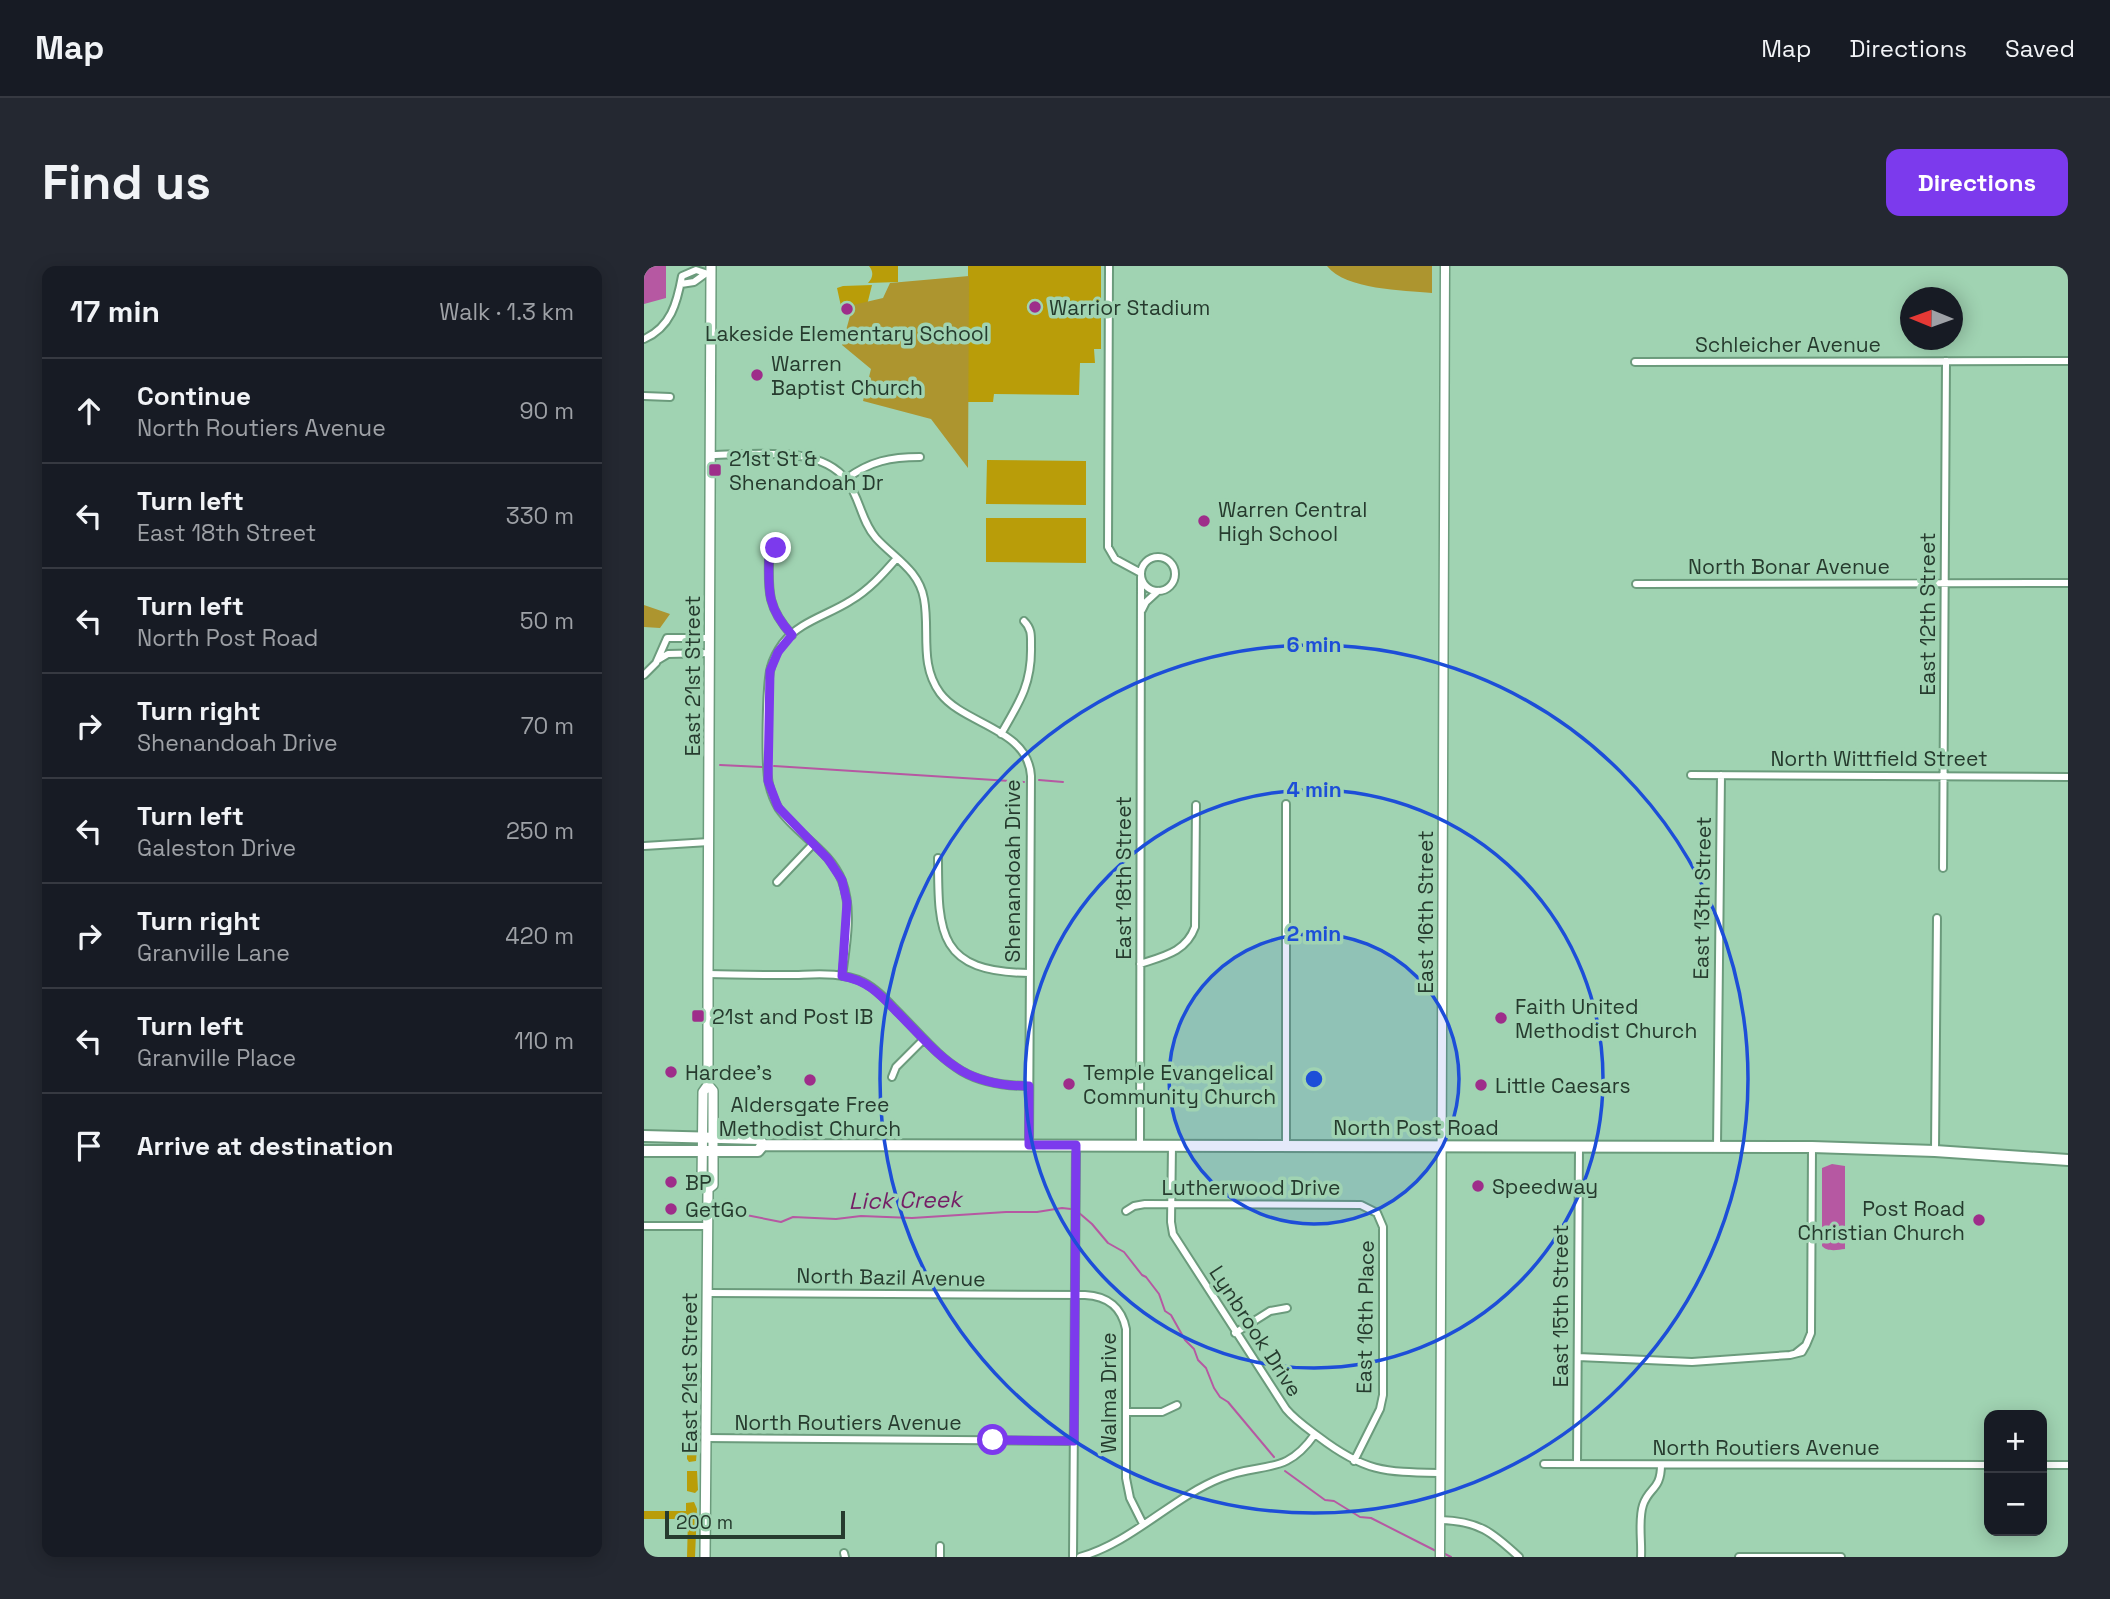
<!DOCTYPE html>
<meta charset="utf-8">
<style>
:root{--surface:#171b24;--page:#242831;--text:#f1f3f6;--muted:#9ea1a6;--line:#363941;--accent:#7c3aed}
body{margin:0;font-family:"Space Grotesk",sans-serif;background:var(--page);color:var(--text)}
.controls{position:absolute;right:21px;bottom:21px;display:grid;overflow:hidden;border-radius:14px;box-shadow:0 4px 18px #0003}
.controls button{width:63px;height:63px;display:grid;place-items:center;padding:0;border:0;border-bottom:2px solid var(--line);background:var(--surface);color:var(--text);font:35px sans-serif}
.compass{position:absolute;left:1256px;top:21px;width:63px;height:63px;border-radius:50%;background:var(--surface);box-shadow:0 4px 18px #0003;rotate:271deg}
.scale{position:absolute;left:21px;bottom:18px;width:180px;box-sizing:border-box;padding-left:7px;border:4px solid #263b2e;border-top:0;font-size:19px;line-height:24px;white-space:nowrap;color:#263b2e;-webkit-text-stroke:5px #a0d3b2;paint-order:stroke}
.stop{position:absolute;width:21px;height:21px;margin:-16px;border:5px solid #7c3aed;border-radius:50%;background:#fff}
.stop.end{background:#7c3aed;border-color:#fff;box-shadow:0 2px 7px #0008}
.list{margin:0;padding:0;list-style:none}
h2{display:flex;justify-content:space-between;align-items:center;height:91px;margin:0;padding:0 28px;font-size:30px}
h2 small{font-size:23px;font-weight:400;color:var(--muted)}
.list li{display:grid;grid-template-columns:46px 1fr auto;gap:21px;align-items:center;box-sizing:border-box;height:105px;padding:0 28px;border-top:2px solid var(--line)}
.list b{display:block;font-size:26px;white-space:nowrap}
.list p{margin:0;font-size:23px;white-space:nowrap;color:var(--muted)}
.list em{font-size:23px;font-style:normal;color:var(--muted)}
.icon{flex:none;width:38px;height:38px;fill:none;stroke:currentColor;stroke-width:2;stroke-linecap:round;stroke-linejoin:round}
.map{position:relative;flex:none;width:1424px;height:1291px;overflow:hidden;border-radius:14px}
header{display:flex;align-items:center;gap:42px;box-sizing:border-box;height:98px;padding:0 35px;background:var(--surface);border-bottom:2px solid var(--line)}
header strong{font-size:33px}
nav{display:flex;gap:38px;margin-inline-start:auto;font-size:24px}
.intro{display:flex;align-items:center;justify-content:space-between;box-sizing:border-box;height:168px;padding:0 42px}
h1{margin:0;font-size:49px}
.button{padding:18px 32px;border-radius:14px;background:var(--accent);color:#fff;font-size:24px;font-weight:700}
main{display:flex;gap:42px;padding:0 42px}
aside{flex:1;background:var(--surface);border-radius:14px;box-shadow:0 4px 18px #0003}
.map>svg:first-child{display:block}
.green{fill:#b99d09}
.forest{fill:#ad952f}
.water{fill:#b658a2}
.lines{fill:none;stroke-linecap:round;stroke-linejoin:round}
.stream{stroke:#b658a2;stroke-width:2}
.minor-casing{stroke:#6b9b7c;stroke-width:10}
.tertiary-casing{stroke:#6b9b7c;stroke-width:11}
.secondary-casing{stroke:#6b9b7c;stroke-width:12}
.primary-casing{stroke:#6b9b7c;stroke-width:14}
.minor{stroke:#fff;stroke-width:6}
.tertiary{stroke:#fff;stroke-width:8}
.secondary{stroke:#fff;stroke-width:9}
.primary{stroke:#fff;stroke-width:10}
.route{stroke:#7c3aed;stroke-width:9}
.ring{fill:none;stroke:#1d4ed8;stroke-width:3.5}
.poi-dot{fill:#9e2d8a;stroke:#a0d3b2;stroke-width:2.5}
.labels{text-anchor:middle;dominant-baseline:central;stroke-width:7;stroke-linejoin:round;paint-order:stroke}
.poi-label{font-size:21px;fill:#263b2e;stroke:#a0d3b2;text-anchor:start}
.street-label{font-size:21px;fill:#263b2e;stroke:#a0d3b2}
.water-label{font-size:23px;font-style:italic;fill:#751f66;stroke:#a0d3b2}
.centre{fill:#1d4ed8;stroke:#a0d3b2;stroke-width:3.5}
.ring-label{font-size:21px;text-anchor:middle;font-weight:bold;fill:#1d4ed8;stroke:#a0d3b2;stroke-width:7;stroke-linejoin:round;paint-order:stroke}
</style>
<header>
<strong>Map</strong>
<nav><a>Map</a><a>Directions</a><a>Saved</a></nav>
</header>
<div class="intro"><h1>Find us</h1><a class="button">Directions</a></div>
<main>
<aside>
<h2>17 min<small>Walk · 1.3 km</small></h2>
<ul class="list">
<li><svg class="icon" aria-label="ahead" viewBox="0 0 24 24"><path d="M12 20V5M6 11l6-6 6 6"/></svg><div><b>Continue</b><p>North Routiers Avenue</p></div><em>90 m</em></li>
<li><svg class="icon" aria-label="left" viewBox="0 0 24 24"><path d="M17 20v-9H6M10 6l-5 5 5 5"/></svg><div><b>Turn left</b><p>East 18th Street</p></div><em>330 m</em></li>
<li><svg class="icon" aria-label="left" viewBox="0 0 24 24"><path d="M17 20v-9H6M10 6l-5 5 5 5"/></svg><div><b>Turn left</b><p>North Post Road</p></div><em>50 m</em></li>
<li><svg class="icon" aria-label="right" viewBox="0 0 24 24"><path d="M7 20v-9h11M14 6l5 5-5 5"/></svg><div><b>Turn right</b><p>Shenandoah Drive</p></div><em>70 m</em></li>
<li><svg class="icon" aria-label="left" viewBox="0 0 24 24"><path d="M17 20v-9H6M10 6l-5 5 5 5"/></svg><div><b>Turn left</b><p>Galeston Drive</p></div><em>250 m</em></li>
<li><svg class="icon" aria-label="right" viewBox="0 0 24 24"><path d="M7 20v-9h11M14 6l5 5-5 5"/></svg><div><b>Turn right</b><p>Granville Lane</p></div><em>420 m</em></li>
<li><svg class="icon" aria-label="left" viewBox="0 0 24 24"><path d="M17 20v-9H6M10 6l-5 5 5 5"/></svg><div><b>Turn left</b><p>Granville Place</p></div><em>110 m</em></li>
<li><svg class="icon" aria-label="arrive" viewBox="0 0 24 24"><path d="M6 21V4h12l-3 4 3 4H6"/></svg><div><b>Arrive at destination</b></div></li>
</ul>
</aside>
<div class="map">
<svg width="1424" height="1291" viewBox="0 0 1424 1291">
<rect width="100%" height="100%" fill="#a0d3b2"/>
<path class="green" d="M 225,0 L 254,0 L 254,16 L 224,17 C 229,12 230,6 225,0 Z
M 324,0 L 457,0 L 457,83 L 450,83 L 451,97 L 436,97 L 435,129 L 350,128 L 349,136 L 324,136 Z
M 228,19 L 222,43 L 198,45 L 193,22 L 199,20 Z
M 343,194 L 442,195 L 442,239 L 342,238 Z
M 342,252 L 442,252 L 442,297 L 342,296 Z
M 38,1178 L 49,1178 L 53,1183 L 52,1195 L 45,1196 L 43,1193 L 43,1184 Z
M 43,1205 L 53,1205 L 54,1224 L 51,1227 L 43,1225 Z
M 50,1236 L 53,1243 L 51,1291 L 43,1291 L 44,1253 L 0,1253 L 0,1245 L 42,1245 L 42,1237 Z"/>
<path class="forest" d="M 683,0 L 788,0 L 788,27 C 759,24 702,24 683,0 Z
M 325,10 L 324,202 L 287,153 L 219,135 L 227,103 L 198,79 L 209,39 L 239,32 L 246,17 Z
M 0,339 L 26,348 L 16,362 L 0,361 Z"/>
<path class="water" d="M 0,0 L 22,0 L 22,32 L 0,38 Z
M 1188,898 L 1201,900 L 1201,983 C 1193,984 1183,986 1178,980 L 1178,902 Z"/>
<g class="lines">
<path class="stream" d="M 76,499 L 118,501
M 130,500 L 380,516
M 395,514 L 419,516
M 43,936 L 51,938
M 434,946 L 448,958 L 464,977 L 480,986 L 498,1009 L 502,1011 L 515,1028 L 521,1045 L 527,1049 L 541,1074 L 550,1083 L 554,1094 L 562,1102 L 570,1122 L 576,1131 L 584,1136 L 630,1191
M 97,948 L 137,956 L 149,951 L 192,953 L 217,950 L 268,952 L 362,946 L 393,946 L 418,942 L 427,943
M 641,1205 L 681,1234 L 690,1235 L 716,1251 L 727,1252 L 792,1285
M 801,1288 L 807,1291"/>
<defs>
<path id="minor" d="M 465,0 L 464,281 L 471,293 L 497,307
M 37,18 L 50,16 L 61,8
M 0,73 C 27,61 33,37 38,10 L 52,4 L 67,9
M 991,96 L 1424,95
M 0,130 L 26,131
M 67,189 C 107,189 177,178 203,215 C 216,232 217,255 232,272 C 250,292 275,304 280,333 C 286,365 275,398 296,427 C 320,459 384,462 387,510 L 385,879
M 202,213 C 226,195 247,191 276,191
M 133,282 L 127,287 L 125,293 C 124,326 124,343 148,369
M497 308a17 17 0 1 1 34 0a17 17 0 1 1-34 0Z
M 992,318 L 1424,317
M 498,344 L 502,336 L 514,325
M 14,394 L 24,388 L 66,387
M 0,409 L 12,397 L 23,372 L 66,372
M 357,468 C 375,437 388,418 387,380 C 387,370 388,363 380,355
M 1047,509 L 1424,511
M 0,580 L 65,576
M 294,592 C 294,669 295,706 385,707
M 1299,602 L 1302,95
M 133,616 L 169,578
M 496,698 C 520,690 542,686 551,661 L 552,539
M 64,708 C 91,709 117,709 144,709 C 168,709 196,705 219,716 C 233,723 244,736 255,747 C 300,793 316,820 385,820
M 198,710 C 202,680 209,643 198,615 C 186,584 153,569 135,543 C 130,535 127,527 125,518 C 121,500 122,418 127,401 C 129,393 134,384 139,377 C 155,356 184,349 206,335 C 225,324 239,308 253,292
M 248,811 L 252,801 L 280,773
M 496,880 L 497,311
M 528,880 L 527,956 L 529,968 L 642,1143 C 651,1154 663,1162 675,1171 C 721,1206 740,1206 796,1207
M 642,880 L 642,538
M 1073,881 L 1077,509
M 1291,885 L 1293,652
M 482,945 L 490,940 L 501,938 L 717,939 L 733,947 L 739,961 L 739,1129 L 736,1143 L 710,1195
M 0,960 L 64,960
M 63,1027 L 441,1029 C 464,1030 478,1042 482,1063 L 482,1212 L 486,1232 L 499,1258
M 591,1067 L 626,1045 L 643,1042
M 1162,1079 L 1167,1067 L 1168,881
M 934,1091 L 1048,1096 L 1146,1089 L 1158,1086 L 1162,1079 L 1152,1087
M 482,1146 L 518,1146 L 533,1139
M 62,1172 L 430,1175
M 900,1198 L 1345,1199
M 933,1198 L 935,881
M 1398,1199 L 1424,1199
M 796,1254 C 835,1255 848,1266 875,1291
M 200,1287 L 201,1291
M 296,1291 L 296,1280
M 429,1291 L 432,879
M 436,1291 C 487,1277 529,1231 577,1212 C 619,1195 641,1211 671,1168
M 997,1291 C 998,1275 994,1254 999,1239 C 1005,1221 1017,1224 1017,1199
M 1095,1291 L 1197,1291"/>
<path id="tertiary" d="M 796,1291 L 801,0"/>
<path id="secondary" d="M 64,923 L 58,918 L 59,826 L 64,819
M 61,1291 L 64,923 L 69,919 L 69,825 L 64,819 L 64,708 L 67,0"/>
<path id="primary" d="M 0,870 L 115,873 L 119,879 L 1168,881 L 1291,885 L 1424,894
M 0,885 L 114,885 L 119,879"/>
</defs>
<use href="#minor" class="minor-casing"/>
<use href="#tertiary" class="tertiary-casing"/>
<use href="#secondary" class="secondary-casing"/>
<use href="#primary" class="primary-casing"/>
<use href="#minor" class="minor"/>
<use href="#tertiary" class="tertiary"/>
<use href="#secondary" class="secondary"/>
<use href="#primary" class="primary"/>
</g>
<g class="lines">
<path class="route" d="M 132,282 L 127,287 L 125,293 C 124,326 124,343 148,369 L 134,386 L 126,405 L 124,515 L 134,541 L 184,593 L 198,614 L 203,636 L 198,710 C 222,714 235,727 251,744 C 297,790 315,820 385,820 L 385,879 L 432,879 L 430,1175 L 349,1174"/>
</g>
<circle cx="670" cy="813" r="145" fill="#1d4ed8" fill-opacity=".12"/>
<g class="ring">
<circle cx="670" cy="813" r="145"/>
<circle cx="670" cy="813" r="289"/>
<circle cx="670" cy="813" r="434"/>
</g>
<g class="poi-dot">
<circle cx="391" cy="41" r="7"/>
<circle cx="203" cy="43" r="7"/>
<circle cx="113" cy="109" r="7"/>
<rect x="64" y="197" width="14" height="14" rx="3.5"/>
<circle cx="560" cy="255" r="7"/>
<rect x="47" y="743" width="14" height="14" rx="3.5"/>
<circle cx="857" cy="752" r="7"/>
<circle cx="27" cy="806" r="7"/>
<circle cx="166" cy="814" r="7"/>
<circle cx="425" cy="818" r="7"/>
<circle cx="837" cy="819" r="7"/>
<circle cx="27" cy="916" r="7"/>
<circle cx="834" cy="920" r="7"/>
<circle cx="27" cy="943" r="7"/>
<circle cx="1335" cy="954" r="7"/>
</g>
<g class="labels">
<g class="poi-label">
<text x="405" y="41">Warrior Stadium</text>
<text x="203" y="67" text-anchor="middle">Lakeside Elementary School</text>
<text x="127" y="97">Warren<tspan x="127" dy="24">Baptist Church</tspan></text>
<text x="85" y="192">21st St &amp;<tspan x="85" dy="24">Shenandoah Dr</tspan></text>
<text x="574" y="243">Warren Central<tspan x="574" dy="24">High School</tspan></text>
<text x="871" y="740">Faith United<tspan x="871" dy="24">Methodist Church</tspan></text>
<text x="68" y="750">21st and Post IB</text>
<text x="41" y="806">Hardee's</text>
<text x="439" y="806">Temple Evangelical<tspan x="439" dy="24">Community Church</tspan></text>
<text x="851" y="819">Little Caesars</text>
<text x="166" y="838" text-anchor="middle">Aldersgate Free<tspan x="166" dy="24">Methodist Church</tspan></text>
<text x="41" y="916">BP</text>
<text x="848" y="920">Speedway</text>
<text x="1321" y="942" text-anchor="end">Post Road<tspan x="1321" dy="24">Christian Church</tspan></text>
<text x="41" y="943">GetGo</text>
</g>
<g class="street-label">
<text x="1144" y="78">Schleicher Avenue</text>
<text x="1145" y="300">North Bonar Avenue</text>
<text transform="translate(1283 348) rotate(-90)">East 12th Street</text>
<text transform="translate(48 410) rotate(-90)">East 21st Street</text>
<text x="1235" y="492">North Wittfield Street</text>
<text transform="translate(368 605) rotate(-90)">Shenandoah Drive</text>
<text transform="translate(479 612) rotate(-90)">East 18th Street</text>
<text transform="translate(1058 632) rotate(-89)">East 13th Street</text>
<text transform="translate(781 646) rotate(-90)">East 16th Street</text>
<text x="772" y="861">North Post Road</text>
<text x="607" y="921">Lutherwood Drive</text>
<text transform="translate(247 1011) rotate(1)">North Bazil Avenue</text>
<text transform="translate(916 1040) rotate(-90)">East 15th Street</text>
<text transform="translate(721 1051) rotate(-89)">East 16th Place</text>
<text transform="translate(612 1065) rotate(57)">Lynbrook Drive</text>
<text transform="translate(45 1107) rotate(-90)">East 21st Street</text>
<text transform="translate(464 1127) rotate(-90)">Walma Drive</text>
<text x="204" y="1156">North Routiers Avenue</text>
<text x="1122" y="1181">North Routiers Avenue</text>
</g>
<g class="water-label">
<text transform="translate(261 934) rotate(-1)">Lick Creek</text>
</g>
</g>
<circle cx="670" cy="813" r="10" class="centre"/>
<g class="ring-label">
<text x="670" y="386">6 min</text>
<text x="670" y="531">4 min</text>
<text x="670" y="675">2 min</text>
</g>
</svg>
<div class="controls">
<button>+</button>
<button>−</button>
</div>
<svg class="compass" viewBox="-18 -18 36 36"><path d="M0-13l5 13h-10z" fill="#e53935"/><path d="M0 13l5-13h-10z" fill="#9ea1a6"/></svg>
<div class="scale">200 m</div>
<div class="stop" style="left:349px;top:1174px"></div>
<div class="stop end" style="left:132px;top:282px"></div>
</div>
</main>
